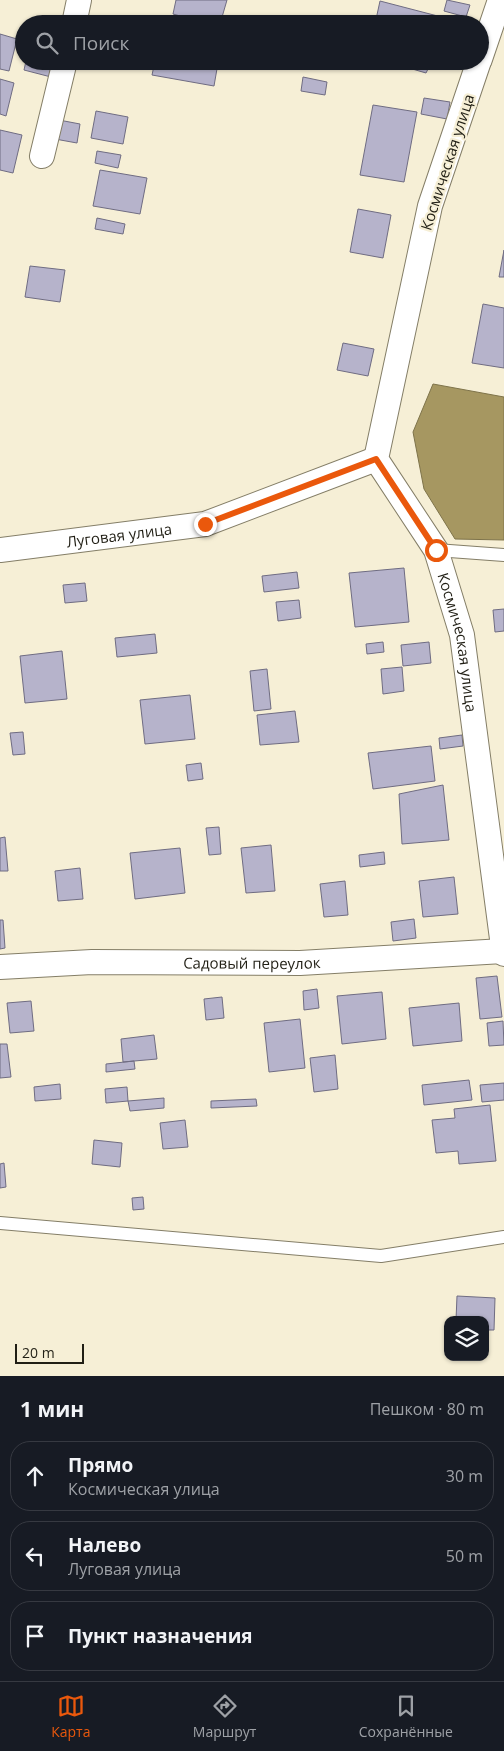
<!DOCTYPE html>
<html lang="ru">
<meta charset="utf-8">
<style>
:root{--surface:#171b24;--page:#20242c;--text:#f1f3f6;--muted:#9ea1a6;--line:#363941;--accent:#ea580c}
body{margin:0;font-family:"Open Sans",sans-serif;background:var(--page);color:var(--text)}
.controls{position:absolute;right:15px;bottom:15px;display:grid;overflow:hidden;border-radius:10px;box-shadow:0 1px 4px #0004}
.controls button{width:45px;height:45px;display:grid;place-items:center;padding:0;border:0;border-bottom:1px solid var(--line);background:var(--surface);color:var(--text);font:25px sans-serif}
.scale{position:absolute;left:15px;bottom:12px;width:69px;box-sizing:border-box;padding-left:5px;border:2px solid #211f15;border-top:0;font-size:14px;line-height:18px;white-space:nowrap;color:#211f15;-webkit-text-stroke:4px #f6efd6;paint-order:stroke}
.stop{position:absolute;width:15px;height:15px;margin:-11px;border:4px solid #ea580c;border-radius:50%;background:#fff}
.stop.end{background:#ea580c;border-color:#fff;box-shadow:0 1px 5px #0008}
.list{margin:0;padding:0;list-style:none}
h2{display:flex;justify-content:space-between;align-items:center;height:65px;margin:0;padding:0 20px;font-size:21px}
h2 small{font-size:16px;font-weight:400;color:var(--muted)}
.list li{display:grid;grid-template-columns:32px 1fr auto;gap:15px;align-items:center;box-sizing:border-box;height:70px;margin:0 10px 10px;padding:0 10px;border:1px solid var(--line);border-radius:20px}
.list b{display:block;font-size:19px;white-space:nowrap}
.list p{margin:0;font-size:16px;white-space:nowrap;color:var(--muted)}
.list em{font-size:16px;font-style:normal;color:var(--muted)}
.icon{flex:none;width:28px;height:28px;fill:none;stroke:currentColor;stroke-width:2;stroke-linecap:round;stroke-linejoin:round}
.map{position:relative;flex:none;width:504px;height:1376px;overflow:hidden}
.search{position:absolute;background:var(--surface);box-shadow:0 1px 4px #0004;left:15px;right:15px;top:15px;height:55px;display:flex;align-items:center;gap:12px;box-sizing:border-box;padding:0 18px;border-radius:28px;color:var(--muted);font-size:19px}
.sheet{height:305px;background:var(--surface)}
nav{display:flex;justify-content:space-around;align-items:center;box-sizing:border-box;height:70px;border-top:1px solid var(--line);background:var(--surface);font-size:14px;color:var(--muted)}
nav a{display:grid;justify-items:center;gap:2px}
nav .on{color:var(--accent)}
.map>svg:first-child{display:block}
.water{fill:#a69761;stroke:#7e734a}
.building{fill:#b6b3cb;stroke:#6f6c82}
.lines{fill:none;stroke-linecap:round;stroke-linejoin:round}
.service-casing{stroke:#847e67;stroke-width:14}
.minor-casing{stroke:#847e67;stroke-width:26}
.service{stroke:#fff;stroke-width:12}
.minor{stroke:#fff;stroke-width:24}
.route{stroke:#ea580c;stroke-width:6}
.labels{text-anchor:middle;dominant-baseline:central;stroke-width:4.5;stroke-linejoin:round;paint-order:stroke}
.street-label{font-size:15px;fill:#211f15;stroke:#f6efd6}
</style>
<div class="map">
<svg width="504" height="1376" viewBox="0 0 504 1376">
<rect width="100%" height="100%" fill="#f6efd6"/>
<path class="water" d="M 433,384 L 504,397 L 504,540 L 455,539 L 424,489 L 413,432 Z"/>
<path class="building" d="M 176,0 L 227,0 L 220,24 L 209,24 L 173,14 Z
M 447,0 L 470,5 L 466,17 L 444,11 Z
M 380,1 L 453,20 L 451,24 L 375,24 Z
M 0,34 L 17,39 L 9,71 L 0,69 Z
M 26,61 L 55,61 L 51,77 L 24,70 Z
M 155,61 L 218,63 L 214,86 L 152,75 Z
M 385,61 L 432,61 L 426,73 Z
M 303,77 L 327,82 L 325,95 L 301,91 Z
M 0,79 L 14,83 L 6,116 L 0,114 Z
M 424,98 L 450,102 L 447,119 L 421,114 Z
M 373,105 L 417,112 L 404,182 L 360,175 Z
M 96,111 L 128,117 L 123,144 L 91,138 Z
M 59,120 L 80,124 L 77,143 L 55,139 Z
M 0,130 L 22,135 L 13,173 L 0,170 Z
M 97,151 L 121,155 L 118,168 L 95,163 Z
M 100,170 L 147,178 L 140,214 L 93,206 Z
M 358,209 L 391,215 L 383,258 L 350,252 Z
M 97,218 L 125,224 L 123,234 L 95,229 Z
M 504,250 L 504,277 L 499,277 Z
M 30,266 L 65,270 L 60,302 L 25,297 Z
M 483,304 L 504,308 L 504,368 L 472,363 Z
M 343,343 L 374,349 L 368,376 L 337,370 Z
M 404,568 L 409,622 L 355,627 L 349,573 Z
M 297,572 L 299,588 L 264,592 L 262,576 Z
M 85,583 L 87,601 L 65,603 L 63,585 Z
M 299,600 L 301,618 L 278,621 L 276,602 Z
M 504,609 L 504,631 L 495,632 L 493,610 Z
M 155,634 L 157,653 L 117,657 L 115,638 Z
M 383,642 L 384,652 L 367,654 L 366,644 Z
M 429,642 L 431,663 L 403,666 L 401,645 Z
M 62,651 L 67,699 L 25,703 L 20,656 Z
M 402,667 L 404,691 L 383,694 L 381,669 Z
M 267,669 L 271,709 L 254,711 L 250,671 Z
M 190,695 L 195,739 L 145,744 L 140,700 Z
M 295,711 L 299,742 L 260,745 L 257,715 Z
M 23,732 L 25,754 L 13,755 L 10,733 Z
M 462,735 L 463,746 L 440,749 L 439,738 Z
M 431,746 L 435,781 L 373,789 L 368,753 Z
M 201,763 L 203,779 L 188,781 L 186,765 Z
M 443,785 L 449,840 L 402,844 L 399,794 Z
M 219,827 L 221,854 L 209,855 L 206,828 Z
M 5,837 L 8,871 L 0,871 L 0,838 Z
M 271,845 L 275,891 L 246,893 L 241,848 Z
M 180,848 L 185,893 L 135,899 L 130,853 Z
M 384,852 L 385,864 L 360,867 L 359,855 Z
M 80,868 L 83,899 L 58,901 L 55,871 Z
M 454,877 L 458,914 L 423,917 L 419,881 Z
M 345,881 L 348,915 L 324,917 L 320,884 Z
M 414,919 L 416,938 L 393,941 L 391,922 Z
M 0,920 L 3,920 L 5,948 L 0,949 Z
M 497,976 L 502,1017 L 480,1019 L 476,978 Z
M 317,989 L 319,1008 L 304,1010 L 303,991 Z
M 382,992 L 386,1039 L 342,1044 L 337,996 Z
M 222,997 L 224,1018 L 206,1020 L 204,999 Z
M 31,1001 L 34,1031 L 10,1033 L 7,1003 Z
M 459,1003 L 462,1041 L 413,1046 L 409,1008 Z
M 300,1019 L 305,1068 L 269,1072 L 264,1023 Z
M 503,1021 L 504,1045 L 489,1046 L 487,1023 Z
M 154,1035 L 157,1059 L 123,1062 L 121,1039 Z
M 0,1044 L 7,1044 L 11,1077 L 0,1078 Z
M 335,1055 L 338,1089 L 314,1092 L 310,1058 Z
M 134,1061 L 135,1069 L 106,1072 L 106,1064 Z
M 469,1080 L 472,1100 L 424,1105 L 422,1085 Z
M 504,1083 L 504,1100 L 482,1102 L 480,1085 Z
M 60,1084 L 61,1099 L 35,1101 L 34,1087 Z
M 127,1087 L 128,1101 L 106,1103 L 105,1089 Z
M 164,1098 L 164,1108 L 130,1111 L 128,1101 Z
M 256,1099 L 257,1106 L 211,1108 L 211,1101 Z
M 490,1105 L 496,1161 L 459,1164 L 458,1151 L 436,1153 L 432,1120 L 455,1118 L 454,1109 Z
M 185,1120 L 188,1147 L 163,1149 L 160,1123 Z
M 94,1140 L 122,1143 L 120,1167 L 92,1164 Z
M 4,1163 L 6,1187 L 0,1188 L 0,1164 Z
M 143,1197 L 144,1209 L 133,1210 L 132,1198 Z
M 457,1296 L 495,1298 L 494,1330 L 485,1330 L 485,1320 L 456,1320 Z"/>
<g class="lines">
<defs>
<path id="service" d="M 436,550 L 504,555
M 0,1223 L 381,1256 L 504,1237"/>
<g id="minor">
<path d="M 74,24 L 79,0"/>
<path d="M 480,59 L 500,0"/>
<path id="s1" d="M 479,61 L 430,206 L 376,459 L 436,550 L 462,635 L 504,954"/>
<path d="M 42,156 L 65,61"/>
<path id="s2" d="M 0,550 L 205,524 L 376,459"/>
<path id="s3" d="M 0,967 L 92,962 L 300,963 L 503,951"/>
</g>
</defs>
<use href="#service" class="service-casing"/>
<use href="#minor" class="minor-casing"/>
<use href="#service" class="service"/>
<use href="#minor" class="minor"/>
</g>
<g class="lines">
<path class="route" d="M 205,524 L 376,459 L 436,550"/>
</g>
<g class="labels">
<g class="street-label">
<text transform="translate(447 162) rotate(-72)">Космическая улица</text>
<text stroke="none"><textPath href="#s2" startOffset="120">Луговая улица</textPath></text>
<text stroke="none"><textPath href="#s1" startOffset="616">Космическая улица</textPath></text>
<text stroke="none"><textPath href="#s3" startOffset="252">Садовый переулок</textPath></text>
</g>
</g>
</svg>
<div class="controls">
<button><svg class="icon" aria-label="layers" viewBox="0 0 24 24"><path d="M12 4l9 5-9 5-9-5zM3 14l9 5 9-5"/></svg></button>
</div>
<div class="scale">20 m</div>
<div class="stop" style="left:436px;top:550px"></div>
<div class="stop end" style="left:205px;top:524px"></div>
<div class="search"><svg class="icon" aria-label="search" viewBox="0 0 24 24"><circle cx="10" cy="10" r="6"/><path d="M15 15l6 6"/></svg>Поиск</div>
</div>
<section class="sheet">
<h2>1 мин<small>Пешком · 80 m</small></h2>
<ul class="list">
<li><svg class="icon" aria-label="ahead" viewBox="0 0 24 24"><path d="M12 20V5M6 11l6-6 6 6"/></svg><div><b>Прямо</b><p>Космическая улица</p></div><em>30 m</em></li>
<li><svg class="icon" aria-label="left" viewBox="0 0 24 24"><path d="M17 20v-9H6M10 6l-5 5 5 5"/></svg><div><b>Налево</b><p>Луговая улица</p></div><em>50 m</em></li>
<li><svg class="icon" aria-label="arrive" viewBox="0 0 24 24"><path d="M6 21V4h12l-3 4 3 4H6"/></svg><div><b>Пункт назначения</b></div></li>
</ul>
</section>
<nav>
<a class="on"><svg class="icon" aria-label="map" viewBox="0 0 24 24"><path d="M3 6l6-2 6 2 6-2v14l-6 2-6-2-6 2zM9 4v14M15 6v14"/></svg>Карта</a>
<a><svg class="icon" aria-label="directions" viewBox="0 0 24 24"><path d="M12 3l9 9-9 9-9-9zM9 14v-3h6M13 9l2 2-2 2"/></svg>Маршрут</a>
<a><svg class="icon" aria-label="saved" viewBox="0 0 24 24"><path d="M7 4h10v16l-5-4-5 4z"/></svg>Сохранённые</a>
</nav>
